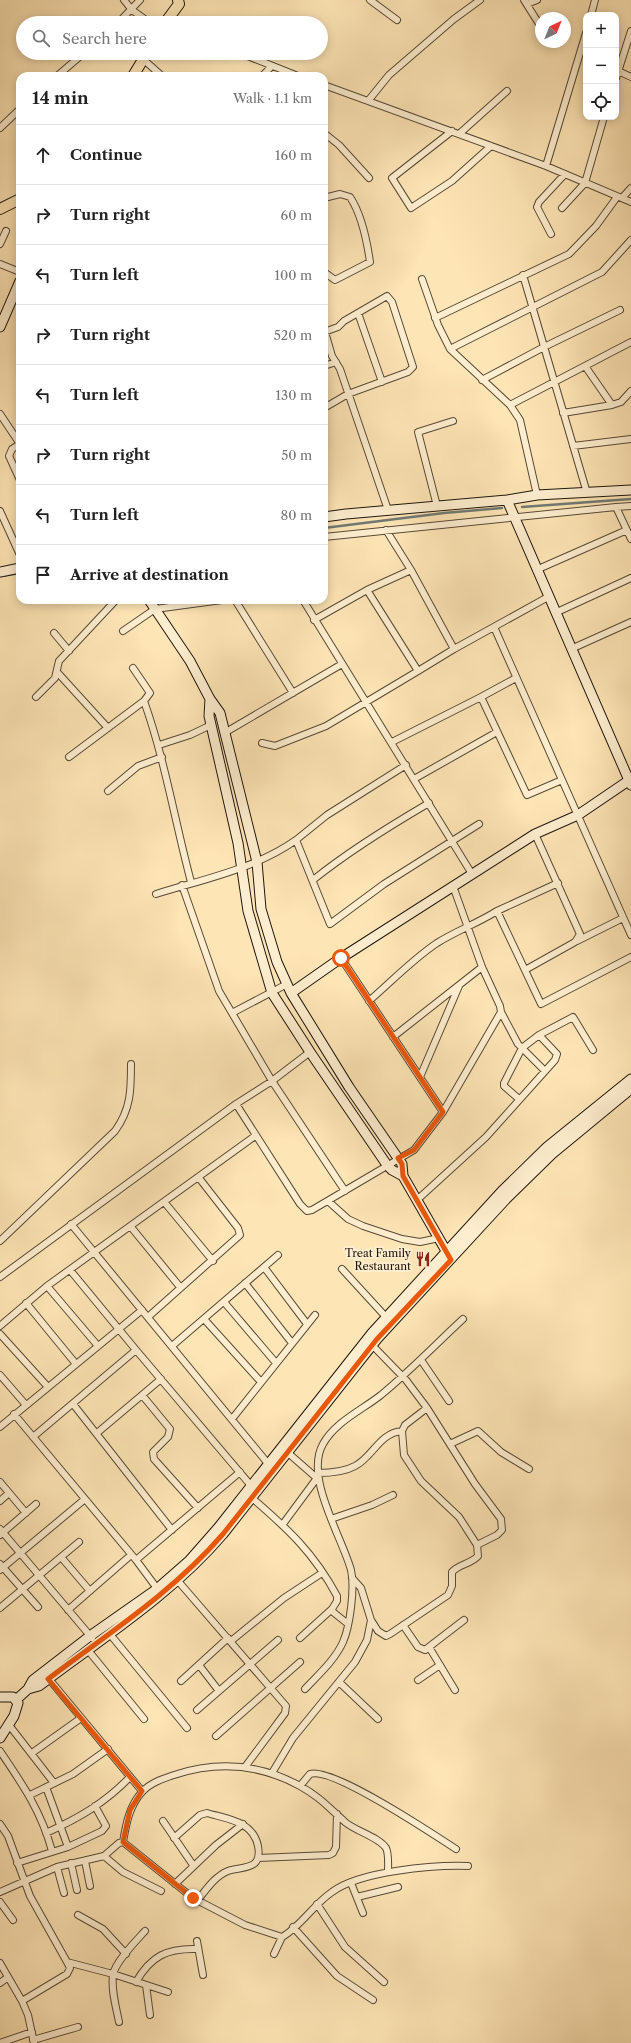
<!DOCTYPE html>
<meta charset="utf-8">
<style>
:root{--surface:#fff;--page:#f6f6f6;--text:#222;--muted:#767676;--line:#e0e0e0}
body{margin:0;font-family:"Libre Caslon Text",serif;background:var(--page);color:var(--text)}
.controls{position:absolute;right:12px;top:12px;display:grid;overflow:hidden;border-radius:8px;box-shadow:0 2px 10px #0003}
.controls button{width:36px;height:36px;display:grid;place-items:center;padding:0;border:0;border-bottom:1px solid var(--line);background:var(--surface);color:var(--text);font:20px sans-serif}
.compass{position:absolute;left:535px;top:12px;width:36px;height:36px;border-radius:50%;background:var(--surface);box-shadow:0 2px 10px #0003;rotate:43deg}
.stop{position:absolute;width:12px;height:12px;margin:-9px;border:3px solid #ea580c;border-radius:50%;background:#fff}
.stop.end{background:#ea580c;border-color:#fff;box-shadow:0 1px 4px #0008}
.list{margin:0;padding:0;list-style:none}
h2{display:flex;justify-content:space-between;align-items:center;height:52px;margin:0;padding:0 16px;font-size:17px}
h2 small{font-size:13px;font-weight:400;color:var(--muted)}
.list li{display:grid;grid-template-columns:26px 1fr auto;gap:12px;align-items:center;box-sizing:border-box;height:60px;padding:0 16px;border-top:1px solid var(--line)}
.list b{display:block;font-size:15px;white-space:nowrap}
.list em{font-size:13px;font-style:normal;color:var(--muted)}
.icon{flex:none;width:22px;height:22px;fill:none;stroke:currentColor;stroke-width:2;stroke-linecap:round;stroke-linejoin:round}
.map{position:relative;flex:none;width:631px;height:2043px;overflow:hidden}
.search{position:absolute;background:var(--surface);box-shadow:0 2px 10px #0003;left:16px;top:16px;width:312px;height:44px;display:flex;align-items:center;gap:10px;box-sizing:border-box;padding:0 14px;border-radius:22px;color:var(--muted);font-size:15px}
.panel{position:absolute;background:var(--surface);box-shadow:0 2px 10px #0003;left:16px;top:72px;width:312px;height:532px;border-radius:12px}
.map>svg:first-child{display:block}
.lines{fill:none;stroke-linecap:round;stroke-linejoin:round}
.stream{stroke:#6f7a74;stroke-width:2.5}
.street-casing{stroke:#574a37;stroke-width:8}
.secondary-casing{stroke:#1f160d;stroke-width:11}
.primary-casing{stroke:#1f160d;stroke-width:12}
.street{stroke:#feeecf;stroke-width:6}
.secondary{stroke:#feeecf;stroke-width:9}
.primary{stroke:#fee5b5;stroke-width:10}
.route{stroke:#ea580c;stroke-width:5}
.labels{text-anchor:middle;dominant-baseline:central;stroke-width:4;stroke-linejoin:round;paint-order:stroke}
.poi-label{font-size:11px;fill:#1f160d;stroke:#feeecf;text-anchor:end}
</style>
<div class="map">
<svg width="631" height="2043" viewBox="0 0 631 2043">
<rect width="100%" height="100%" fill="#fee5b5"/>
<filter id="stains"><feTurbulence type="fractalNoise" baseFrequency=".005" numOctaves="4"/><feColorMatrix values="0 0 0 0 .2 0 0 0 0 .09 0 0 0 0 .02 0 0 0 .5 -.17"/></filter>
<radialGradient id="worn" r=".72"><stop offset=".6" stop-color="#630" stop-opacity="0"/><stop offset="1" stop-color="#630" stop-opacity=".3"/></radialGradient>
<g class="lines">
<path class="stream" d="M 522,507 L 631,499
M 324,528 L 444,513 L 502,508
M 1,576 L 20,573"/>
<defs>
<path id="street" d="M 124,0 L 132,10 L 150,23
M 370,0 L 397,20
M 524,0 L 541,27
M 527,4 L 537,0
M 591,15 L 595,0
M 118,23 L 140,0
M 240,53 L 298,76
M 144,60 L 162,76
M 616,70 L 631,77
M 57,76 L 84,53
M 262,76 L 271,67
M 616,78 L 631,31
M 324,85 L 546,166 L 631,202
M 368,101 L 389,75 L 454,19 L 480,0
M 0,128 L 20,109
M 452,131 L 392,178 L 411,208 L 452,181 L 491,146
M 324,133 L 339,145 L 369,178
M 459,134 L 507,91
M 546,166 L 586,33
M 324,198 L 340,194 L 350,197 C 362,215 367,241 370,262 L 335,280 L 324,272
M 622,198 L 631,188
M 562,208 L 585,183 L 604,117
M 551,234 L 537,207 L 539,202 L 565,174
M 0,244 L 6,231
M 0,264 L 20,272
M 523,275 L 587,493
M 422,279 L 438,325 L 450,349 L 510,405 L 520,420 L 537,495
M 358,313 L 382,382
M 435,318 L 569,254 L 596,226 L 617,197
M 324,332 L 338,327 L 344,321 L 387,296 L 392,302 L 413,367 L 408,372 L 348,394 L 324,408
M 325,332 L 332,356 L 340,369 L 388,510
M 450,349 L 602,272 L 631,240
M 324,366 L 336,362
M 482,380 L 544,347 L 620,310
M 510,405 L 631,342
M 612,405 L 621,402 L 631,391
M 563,413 L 612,405 L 585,366
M 0,414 L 20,444
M 20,444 L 12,449 L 9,456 L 20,480
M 573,446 L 631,439
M 437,506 L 418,432 L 453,421
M 631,506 L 616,507 L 631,539
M 0,511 L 20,555
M 386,530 L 411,570 L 454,649 L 548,597
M 324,537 L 616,507
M 536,570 L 627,530
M 235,600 L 293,693
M 303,600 L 472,874
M 555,613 L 631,578
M 314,620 L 367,590 L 411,570
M 494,627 L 631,935
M 123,631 L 155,609 L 222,600
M 54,633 L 69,651
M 571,649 L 631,622
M 133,668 L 150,693 L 144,701 C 165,760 175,822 191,882
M 418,671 L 454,649
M 57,672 L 108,728
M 36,697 L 55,678 L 59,661 L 116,600
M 481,697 L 516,678
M 226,732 L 342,664
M 392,742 L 481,697 L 527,795 L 562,780
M 262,743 L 275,746 L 326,726 L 418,671 L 367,590
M 159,745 L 190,735 L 211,725
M 69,757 L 144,701
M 414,779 L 497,732
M 108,791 L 138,766 L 162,757
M 296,840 L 327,815 L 406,765
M 313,880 C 349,851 388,827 429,803
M 182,885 L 219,991 L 272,1081 L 345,1191
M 156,894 C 204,879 255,869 296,840 L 330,924 L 384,884 L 479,824
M 497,911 L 558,883
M 577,941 L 623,918
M 341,958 L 443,1112
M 525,970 L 575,942 L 580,934 L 535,834
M 369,1001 C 391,982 413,959 437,943 C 456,931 478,923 497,911 L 541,1004 L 631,957
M 501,1012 L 518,1044 L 545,1071
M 232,1013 L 287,984
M 539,1035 L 573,1017 L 593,1050
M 393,1037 L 482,967
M 420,1077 L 459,986
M 236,1104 L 300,1204 L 307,1211 L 312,1210 L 414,1150 L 443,1112 L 501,1012 L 500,1006 L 482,967 L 453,886
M 417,1200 L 486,1137 L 555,1060 L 557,1054 L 539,1035 L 522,1048 L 504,1083 L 504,1086 L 519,1099
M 328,1201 L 348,1219 L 363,1226 L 402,1239 L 420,1242 L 439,1238
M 165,1203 L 213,1261
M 71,1224 L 270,1466
M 131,1227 L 180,1287
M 0,1241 L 115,1131 C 131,1109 131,1090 131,1064
M 264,1267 L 307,1324
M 342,1269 L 386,1317
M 70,1270 L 136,1350 L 253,1488
M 0,1277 L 236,1104 L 272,1081 L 310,1052
M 245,1283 L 292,1343
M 47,1286 L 98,1346
M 224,1302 L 276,1363
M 26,1303 L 76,1364
M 148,1317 L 240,1235 L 238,1228 L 199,1178
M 204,1319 L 261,1382
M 0,1326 L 47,1286 L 255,1136
M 0,1334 L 48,1387
M 372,1345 L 406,1380 L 427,1408 L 475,1484 L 501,1519 L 502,1530 L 497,1535 L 477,1545
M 172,1346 L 278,1255
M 421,1360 L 449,1401
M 0,1375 L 26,1405
M 142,1395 L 170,1429 L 168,1437 L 153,1452 L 154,1459 L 198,1508
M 73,1404 L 172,1530
M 14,1414 L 136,1560 L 159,1591
M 232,1419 L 315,1315
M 0,1427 L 142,1310
M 97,1433 L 161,1379
M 33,1437 L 136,1350
M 450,1444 L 478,1431 L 501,1452 L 529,1469
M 287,1452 L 319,1480
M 318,1473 C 330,1473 344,1472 355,1466 C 373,1457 379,1433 402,1431
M 0,1482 L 26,1513
M 252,1498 C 288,1529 314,1553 337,1596 L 337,1601 L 332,1609 L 333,1612 L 348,1624
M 0,1501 L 9,1493
M 331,1519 L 372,1505 L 393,1495
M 283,1524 L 317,1478
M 0,1529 L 92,1638
M 0,1535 L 36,1504
M 61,1557 L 90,1591
M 136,1560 L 240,1472
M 0,1564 L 38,1607
M 0,1570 L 85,1499
M 178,1581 L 286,1706 L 285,1713 L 245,1767
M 0,1608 L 79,1542
M 68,1610 L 131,1555
M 371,1620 L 378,1631 L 386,1636 L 390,1634 L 448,1595 L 452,1586 L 452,1572 C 459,1564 471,1564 478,1556 L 477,1545 L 459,1517 L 421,1481 L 404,1455 L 402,1431 L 405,1425 L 427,1408
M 403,1625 L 418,1647 L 425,1650 L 464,1620
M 109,1633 L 187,1728
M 300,1638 L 332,1609
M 231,1641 L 284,1598 L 322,1573
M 429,1647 L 455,1690
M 87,1649 L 144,1719
M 199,1665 L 219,1691
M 49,1679 L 142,1791
M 418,1680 L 440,1665
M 181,1681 L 228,1638
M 339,1682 L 378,1719
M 305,1689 C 318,1675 335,1660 343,1642 C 350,1626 355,1588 351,1570 C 342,1537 304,1477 323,1444 C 335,1422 362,1410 381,1395 C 410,1371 436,1344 463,1319
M 197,1710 L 278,1640
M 9,1725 L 54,1783
M 216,1736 L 300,1662
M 0,1751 C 23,1785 41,1811 52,1851
M 32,1753 L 81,1718
M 272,1773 L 293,1738 L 355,1662 L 367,1640 L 371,1620 L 361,1588 L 352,1578
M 300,1786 L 310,1774 C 331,1766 433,1834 456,1849
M 46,1787 L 68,1847
M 30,1795 L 73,1774 L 108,1749
M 163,1821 L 193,1865
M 0,1824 L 8,1836 L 30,1896 L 67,1962 L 113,1974 L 168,1992
M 46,1833 C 79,1818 105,1803 130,1777
M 174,1838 L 200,1815 L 207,1813 C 227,1819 253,1821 258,1846 C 259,1851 259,1859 255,1863 C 248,1869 236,1868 228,1871 C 215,1876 206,1890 197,1901
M 123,1842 C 126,1825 129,1806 142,1792 C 150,1783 162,1779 174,1775 C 217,1761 260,1764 300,1786 C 320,1797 329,1808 345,1822 C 355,1831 379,1837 386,1848 C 389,1854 388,1865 388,1872
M 104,1856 L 123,1872 L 161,1891
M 258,1858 L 329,1855 L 333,1853 L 336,1847 L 337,1814
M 85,1861 L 90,1886
M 17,1863 L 68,1847 L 102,1831 L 106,1826 L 95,1806
M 71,1863 L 77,1890
M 57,1867 L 64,1893
M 351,1883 L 363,1913
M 175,1884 L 216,1845 L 243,1824
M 0,1892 L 57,1867 L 104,1856 L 119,1843 L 123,1842 L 193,1898 L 245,1925 L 282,1937 C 300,1927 314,1904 332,1892 C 360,1871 433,1865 468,1866
M 357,1897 L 398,1887
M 0,1902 L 13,1920
M 317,1904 L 345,1947 L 384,1982
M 78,1915 L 103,1929 L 126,1954
M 293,1927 L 337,1976 L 373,2000
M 197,1941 L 203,1975
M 274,1954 L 282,1937
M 0,1963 L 22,2001 L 28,2015 L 34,2043
M 136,1982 C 151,1956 167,1948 197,1949
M 0,1983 L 7,1978
M 146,1985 L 150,2015
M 22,2001 L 67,1974 L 70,1968 L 67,1962
M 119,2022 C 116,2007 111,1990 113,1975 C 115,1962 136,1941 145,1931
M 33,2040 L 78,2027
M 0,2043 L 32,2032"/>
<path id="secondary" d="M 0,327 L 20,281
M 507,500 L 631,785
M 324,517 L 346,514 L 507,500 L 537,495 L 631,490
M 0,572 L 20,568
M 149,600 L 190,661 L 210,699 L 220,713 L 257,862 L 261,909 L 277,962 L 291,993 L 349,1087 L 402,1164 L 403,1176 L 449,1256
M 210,699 L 209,716 L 238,843 L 248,911 L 272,993 L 310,1052 L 387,1165 L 392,1170 L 403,1176
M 291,993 L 341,958 L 535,834 L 578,815 L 631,779
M 28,1689 L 39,1686 C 102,1638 171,1595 223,1534 L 377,1339 L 507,1198 L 552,1154 L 631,1089
M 0,1697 L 13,1697 L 18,1703 L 14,1716 L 0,1738
M 17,1699 L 28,1689 L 33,1680 L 90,1636 L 157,1589 L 189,1561 L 218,1528 L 372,1333 L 502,1191 L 547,1147 L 631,1079"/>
<path id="primary" d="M 165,23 L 179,4 L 178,0
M 133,76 L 147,53
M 0,209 L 20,199"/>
</defs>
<use href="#street" class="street-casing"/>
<use href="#secondary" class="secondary-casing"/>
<use href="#primary" class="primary-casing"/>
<use href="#street" class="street"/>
<use href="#secondary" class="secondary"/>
<use href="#primary" class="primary"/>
</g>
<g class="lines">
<path class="route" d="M 193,1898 L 123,1842 L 130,1810 L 142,1791 L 48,1679 C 109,1633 173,1592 223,1534 L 377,1339 L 451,1260 L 403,1176 L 402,1164 L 398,1158 L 414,1150 L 443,1112 L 341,958"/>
</g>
<defs>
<symbol id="restaurant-bare" viewBox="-9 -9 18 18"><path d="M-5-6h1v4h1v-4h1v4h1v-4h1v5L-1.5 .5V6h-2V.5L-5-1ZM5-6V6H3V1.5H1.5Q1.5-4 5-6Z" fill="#8f2418" stroke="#feeecf" stroke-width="2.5" paint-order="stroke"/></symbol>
</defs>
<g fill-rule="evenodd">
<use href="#restaurant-bare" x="412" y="1248" width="22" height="22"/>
</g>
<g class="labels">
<g class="poi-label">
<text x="411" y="1253">Treat Family<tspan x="411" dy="13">Restaurant</tspan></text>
</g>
</g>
<rect width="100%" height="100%" filter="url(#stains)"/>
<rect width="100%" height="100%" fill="url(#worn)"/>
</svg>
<div class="controls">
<button>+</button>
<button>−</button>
<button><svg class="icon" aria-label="locate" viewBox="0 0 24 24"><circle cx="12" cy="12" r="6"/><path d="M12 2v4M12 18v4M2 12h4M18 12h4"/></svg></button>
</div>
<svg class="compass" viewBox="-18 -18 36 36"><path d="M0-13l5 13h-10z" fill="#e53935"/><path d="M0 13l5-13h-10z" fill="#767676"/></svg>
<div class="stop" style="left:341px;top:958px"></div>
<div class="stop end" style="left:193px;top:1898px"></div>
<div class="search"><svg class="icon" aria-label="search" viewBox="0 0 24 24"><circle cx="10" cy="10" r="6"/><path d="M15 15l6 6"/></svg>Search here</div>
<section class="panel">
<h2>14 min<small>Walk · 1.1 km</small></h2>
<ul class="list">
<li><svg class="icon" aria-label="ahead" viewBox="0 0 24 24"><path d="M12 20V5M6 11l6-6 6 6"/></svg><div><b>Continue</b></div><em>160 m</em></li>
<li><svg class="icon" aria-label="right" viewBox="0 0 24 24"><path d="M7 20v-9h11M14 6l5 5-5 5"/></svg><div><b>Turn right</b></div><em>60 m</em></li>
<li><svg class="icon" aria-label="left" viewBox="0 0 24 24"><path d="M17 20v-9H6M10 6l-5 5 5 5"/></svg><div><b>Turn left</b></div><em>100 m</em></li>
<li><svg class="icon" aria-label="right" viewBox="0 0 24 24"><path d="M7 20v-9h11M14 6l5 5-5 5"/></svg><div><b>Turn right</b></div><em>520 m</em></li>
<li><svg class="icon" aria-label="left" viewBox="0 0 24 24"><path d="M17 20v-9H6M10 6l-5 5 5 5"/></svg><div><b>Turn left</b></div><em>130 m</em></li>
<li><svg class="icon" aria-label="right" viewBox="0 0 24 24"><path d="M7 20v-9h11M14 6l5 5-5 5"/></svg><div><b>Turn right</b></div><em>50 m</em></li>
<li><svg class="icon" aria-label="left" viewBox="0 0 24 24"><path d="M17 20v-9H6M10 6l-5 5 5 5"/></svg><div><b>Turn left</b></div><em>80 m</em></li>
<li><svg class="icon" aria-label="arrive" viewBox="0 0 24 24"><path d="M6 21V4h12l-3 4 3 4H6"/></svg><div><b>Arrive at destination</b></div></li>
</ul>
</section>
</div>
